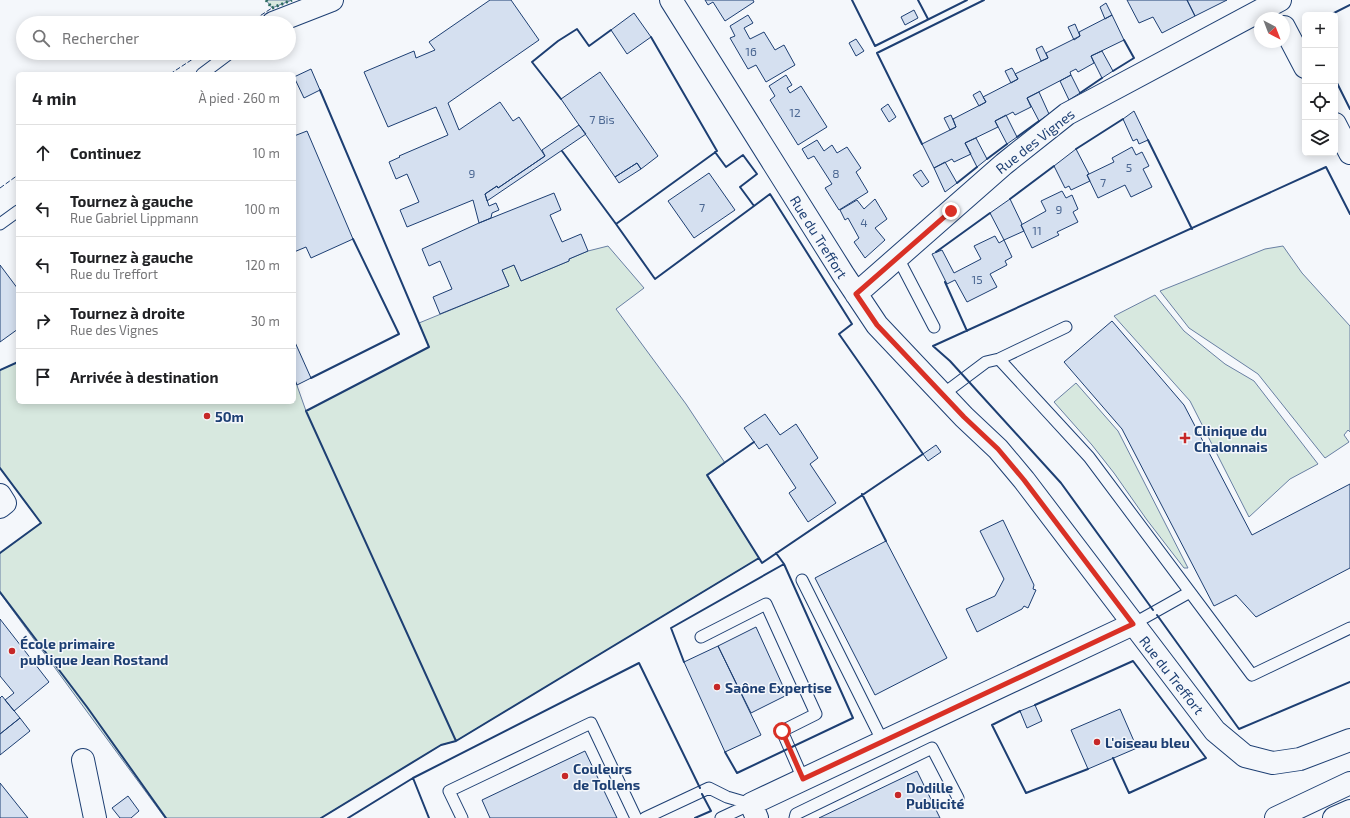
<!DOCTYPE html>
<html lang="fr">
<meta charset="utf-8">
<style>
:root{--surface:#fff;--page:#f6f6f6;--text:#202124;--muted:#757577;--line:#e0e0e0}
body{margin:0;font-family:"Exo 2",sans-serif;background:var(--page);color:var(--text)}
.controls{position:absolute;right:12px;top:12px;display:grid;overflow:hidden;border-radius:6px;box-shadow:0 2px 10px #0003}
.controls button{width:36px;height:36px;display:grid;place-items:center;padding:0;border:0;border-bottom:1px solid var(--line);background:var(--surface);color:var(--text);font:20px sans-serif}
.compass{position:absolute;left:1254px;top:12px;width:36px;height:36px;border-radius:50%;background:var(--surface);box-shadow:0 2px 10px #0003;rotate:138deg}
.stop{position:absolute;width:12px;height:12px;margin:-9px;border:3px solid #d93025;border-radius:50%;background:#fff}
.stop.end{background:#d93025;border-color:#fff;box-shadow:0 1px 4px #0008}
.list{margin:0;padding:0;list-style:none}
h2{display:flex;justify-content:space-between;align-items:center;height:52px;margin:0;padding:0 16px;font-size:17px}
h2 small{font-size:13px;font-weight:400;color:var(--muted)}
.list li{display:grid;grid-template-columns:26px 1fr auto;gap:12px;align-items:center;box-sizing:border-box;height:56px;padding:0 16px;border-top:1px solid var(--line)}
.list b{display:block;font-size:15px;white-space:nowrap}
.list p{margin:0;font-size:13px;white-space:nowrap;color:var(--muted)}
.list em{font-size:13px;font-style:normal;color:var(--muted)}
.icon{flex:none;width:22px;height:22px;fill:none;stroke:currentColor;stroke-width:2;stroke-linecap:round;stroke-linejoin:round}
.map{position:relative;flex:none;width:1350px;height:818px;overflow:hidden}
.search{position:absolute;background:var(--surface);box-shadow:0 2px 10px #0003;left:16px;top:16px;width:280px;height:44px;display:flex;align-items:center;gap:10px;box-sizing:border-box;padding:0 14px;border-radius:22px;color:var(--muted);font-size:15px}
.panel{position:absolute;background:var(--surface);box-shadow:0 2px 10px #0003;left:16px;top:72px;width:280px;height:332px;border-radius:6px}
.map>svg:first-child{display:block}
.green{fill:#d7e8df;stroke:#687fa3}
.building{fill:#d5e0f0;stroke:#1d3f73}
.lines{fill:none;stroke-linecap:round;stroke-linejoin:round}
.service-casing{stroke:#1d3f73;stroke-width:13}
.minor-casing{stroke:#1d3f73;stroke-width:24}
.primary-casing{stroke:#1d3f73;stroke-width:24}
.service{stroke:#f4f7fb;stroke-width:11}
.minor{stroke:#f4f7fb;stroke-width:22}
.primary{stroke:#f4f7fb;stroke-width:22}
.hedge{stroke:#2c6c60;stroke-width:3;stroke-dasharray:2 3;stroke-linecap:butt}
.fence{stroke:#1d3f73;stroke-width:1;stroke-dasharray:5 2;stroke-linecap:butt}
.wall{stroke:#1d3f73;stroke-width:2}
.route{stroke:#d93025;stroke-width:5}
.poi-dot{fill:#c62828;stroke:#f4f7fb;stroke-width:1.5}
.labels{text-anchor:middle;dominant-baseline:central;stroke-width:3;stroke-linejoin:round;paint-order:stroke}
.number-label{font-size:12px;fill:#4b6792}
.street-label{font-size:14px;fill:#1d3f73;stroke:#f4f7fb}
.poi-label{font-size:14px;font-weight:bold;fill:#1d3f73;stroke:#f4f7fb;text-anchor:start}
</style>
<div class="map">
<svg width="1350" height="818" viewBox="0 0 1350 818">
<rect width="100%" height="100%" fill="#f4f7fb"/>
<path class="green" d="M 266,0 L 292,0 L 272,8 Z
M 608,246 L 644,288 L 616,309 L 686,404 L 725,463 L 707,476 L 759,558 L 456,741 L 441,745 L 321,818 L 165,818 L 0,593 L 0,553 L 41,523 L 0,468 L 0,370 L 18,362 L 18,402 L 294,402 L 294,377 L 306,411 L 429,347 L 419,323 L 509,286 L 502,270 L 514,265 L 521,281 L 569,261 L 569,259 L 588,251 Z
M 1283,246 L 1302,273 L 1350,326 L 1350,432 L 1348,430 L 1344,435 L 1349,442 L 1325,458 L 1258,374 L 1189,328 L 1160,291 L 1265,249 Z
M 1155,295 L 1184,331 L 1225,364 L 1254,381 L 1318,464 L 1290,479 L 1249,517 L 1190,401 L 1114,316 Z
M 1076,383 L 1118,431 L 1188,568 L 1184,568 L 1147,520 L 1114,473 L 1092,445 L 1054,402 Z"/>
<path class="building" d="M 490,0 L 511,0 L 539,40 L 448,103 L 459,130 L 500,102 L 513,121 L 519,117 L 545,156 L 498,188 L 497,186 L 485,194 L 489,206 L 496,203 L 499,210 L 492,213 L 491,218 L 479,223 L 473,200 L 407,227 L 400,210 L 419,202 L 407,174 L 396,179 L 389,162 L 400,157 L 399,156 L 448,135 L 436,107 L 388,127 L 364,72 L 414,51 L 416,58 L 435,50 L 429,42 Z
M 705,0 L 753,0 L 754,2 L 725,21 L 713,2 L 708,5 Z
M 1127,0 L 1187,0 L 1195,16 L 1162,33 L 1153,17 L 1139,23 Z
M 1187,0 L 1227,0 L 1195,16 Z
M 1106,3 L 1112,15 L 1105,19 L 1100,7 Z
M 914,10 L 918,18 L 905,25 L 901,17 Z
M 634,13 L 651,37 L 627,54 L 611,30 Z
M 748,15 L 753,23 L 744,28 L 750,39 L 764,32 L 775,50 L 784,45 L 795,65 L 766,82 L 756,65 L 748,69 L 730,38 L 735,36 L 730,26 Z
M 1112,15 L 1124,40 L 1091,56 L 1094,63 L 1078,72 L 1076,69 L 1070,72 L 1071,75 L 1027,98 L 1031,107 L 1015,115 L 1013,112 L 995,121 L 998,127 L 965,143 L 971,154 L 954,162 L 952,159 L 934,168 L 922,144 L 956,127 L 953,119 L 986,102 L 983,97 L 1018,79 L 1015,74 L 1048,58 L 1046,53 L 1080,36 L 1079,32 Z
M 1075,24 L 1080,36 L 1074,40 L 1068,27 Z
M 856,39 L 864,51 L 856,56 L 849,43 Z
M 1042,46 L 1048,58 L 1041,61 L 1036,49 Z
M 1102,51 L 1113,71 L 1102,78 L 1091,56 Z
M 1012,68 L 1018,79 L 1011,83 L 1005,71 Z
M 311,69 L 320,90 L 304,98 L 294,77 Z
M 600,72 L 658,156 L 641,169 L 637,163 L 615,177 L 561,99 Z
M 786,75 L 792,85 L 787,88 L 790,93 L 801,86 L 827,127 L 798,145 L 770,100 L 775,96 L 769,86 Z
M 1071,75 L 1080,93 L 1069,100 L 1060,81 Z
M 980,91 L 986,102 L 979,106 L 973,95 Z
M 1039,92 L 1049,114 L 1039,121 L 1027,98 Z
M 888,104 L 896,117 L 889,122 L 881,109 Z
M 1134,111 L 1148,140 L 1139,144 L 1137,139 L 1133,141 L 1123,119 Z
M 951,115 L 956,127 L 950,130 L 944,118 Z
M 1006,115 L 1017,137 L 1007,144 L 995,121 Z
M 579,125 L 586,134 L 487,201 L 485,194 L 497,186 L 498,188 L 545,156 L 542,150 Z
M 307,131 L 353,239 L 311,258 L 306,247 L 294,252 L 294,136 Z
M 976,138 L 987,159 L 977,167 L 965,143 Z
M 817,140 L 824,151 L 832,145 L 837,153 L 847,147 L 861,168 L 856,172 L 868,192 L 839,210 L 825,188 L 832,184 L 814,156 L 808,159 L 802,149 Z
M 1132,147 L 1136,155 L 1142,152 L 1149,166 L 1143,169 L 1152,187 L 1131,197 L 1125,185 L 1098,198 L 1087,175 L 1114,162 L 1112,158 Z
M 1076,149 L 1089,174 L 1087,175 L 1090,181 L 1071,190 L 1069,186 L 1065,188 L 1054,166 Z
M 945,162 L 957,183 L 945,192 L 934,168 Z
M 637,163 L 641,169 L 619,183 L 615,177 Z
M 921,170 L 929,182 L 922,187 L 913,175 Z
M 709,173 L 735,210 L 694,238 L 668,201 Z
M 1062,191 L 1066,198 L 1072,195 L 1078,209 L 1073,212 L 1078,222 L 1057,232 L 1059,235 L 1032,248 L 1021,225 L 1046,211 L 1041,201 Z
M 554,193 L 561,210 L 550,215 L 562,242 L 581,234 L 588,251 L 569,259 L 569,261 L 521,281 L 514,265 L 502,270 L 509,286 L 440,314 L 433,297 L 452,289 L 440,261 L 429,266 L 422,249 L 479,223 Z
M 875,199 L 887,219 L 875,228 L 885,240 L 865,258 L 854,242 L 859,238 L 848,218 L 845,220 L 840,210 L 857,200 L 864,209 Z
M 1010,199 L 1022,224 L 1021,225 L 1024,231 L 1004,240 L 990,213 Z
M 995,236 L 999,243 L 1004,240 L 1012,257 L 1005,261 L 1007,265 L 990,274 L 997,287 L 967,302 L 955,280 L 947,284 L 932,254 L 942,250 L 954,273 L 981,259 L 974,246 Z
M 0,265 L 18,289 L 18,329 L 0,342 Z
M 1112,321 L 1184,405 L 1252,535 L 1350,484 L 1350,568 L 1256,617 L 1236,595 L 1214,606 L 1122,429 L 1064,362 Z
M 294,340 L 311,378 L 297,385 L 294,377 Z
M 765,414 L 780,435 L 796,424 L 818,458 L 810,464 L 836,503 L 808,522 L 789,493 L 796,488 L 767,444 L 759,449 L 744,428 Z
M 936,445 L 941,452 L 928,461 L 923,454 Z
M 1003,520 L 1034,585 L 1033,589 L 1036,590 L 1028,608 L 1024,606 L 1022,609 L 977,632 L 966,609 L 995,596 L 1004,579 L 980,531 Z
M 886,541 L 947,658 L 875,695 L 815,578 Z
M 0,619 L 49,682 L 14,711 L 5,700 L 14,693 L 0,676 Z
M 756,627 L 787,695 L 751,713 L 718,646 Z
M 718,646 L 761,735 L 725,752 L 684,662 Z
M 2,696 L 20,718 L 0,734 L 0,698 Z
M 1035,705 L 1042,721 L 1027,728 L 1020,711 Z
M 1120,709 L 1137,748 L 1088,769 L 1071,730 Z
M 20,718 L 30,731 L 0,755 L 0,734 Z
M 585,751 L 617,818 L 490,818 L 482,800 Z
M 917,771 L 940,818 L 819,818 Z
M 0,783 L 28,818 L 0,818 Z
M 128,796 L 139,811 L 131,818 L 120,818 L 112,808 Z"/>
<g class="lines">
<defs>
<path id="service" d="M 202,74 L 230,53
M 0,224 L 18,211
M 898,258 L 934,327
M 999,359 L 1066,327
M 942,395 L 986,362 L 999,359 L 1089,457 L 1252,675 L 1350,628
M 802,580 L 883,742
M 1133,624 L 1190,592
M 701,637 L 766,604 L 816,714 L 782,731 L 803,779
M 462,818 L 449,791 L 591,723 L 636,818
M 645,818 L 709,788 L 727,797 L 751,804 L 721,818
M 795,818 L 796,814 L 932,748 L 958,798"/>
<path id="minor" d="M 671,0 L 843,274 L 877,325 L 964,417 L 998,449 L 1024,480 L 1215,731 L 1245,756 L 1273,763 L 1300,759 L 1350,740
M 273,23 L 332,0
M 1284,27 L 1305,67
M 1335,124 L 1350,153
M 856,294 L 1004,164 L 1067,114 L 1280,0
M 0,495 L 5,503 L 0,507
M 83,760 L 95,818
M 757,818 L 751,804 L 1133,624"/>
<path id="primary" d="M 1276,818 L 1350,783
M 1334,818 L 1350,811"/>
</defs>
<use href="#service" class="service-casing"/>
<use href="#minor" class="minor-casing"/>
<use href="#primary" class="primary-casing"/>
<use href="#service" class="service"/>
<use href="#minor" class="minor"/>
<use href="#primary" class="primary"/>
<path class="hedge" d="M 266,0 L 272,8 L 292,0"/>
<path class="fence" d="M 249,23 L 272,8
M 170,74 L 202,53
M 0,188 L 18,175"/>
<path class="wall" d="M 852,0 L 875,46 L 967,0
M 918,0 L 928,19
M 1330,15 L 1350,5
M 1113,71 L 1134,58 L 1124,40
M 1335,79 L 1350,109
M 320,90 L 429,347 L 306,411 L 456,741 L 759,558 L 707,475 L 754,442
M 1080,93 L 1102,78
M 561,99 L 532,62 L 558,41 L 577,29 L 589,46 L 611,30
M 1017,137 L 1039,121
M 1148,140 L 1192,229
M 922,144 L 877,53 L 984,0
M 1076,149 L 1123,119
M 562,151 L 616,224 L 717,151 L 651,37
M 987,159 L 1007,144
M 957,183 L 977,167
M 1010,199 L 1054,166
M 754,206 L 770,194 L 852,324 L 839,334 L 923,454 L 762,563 L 759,558
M 616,224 L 655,279 L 754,206 L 740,187 L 757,174 L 743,155 L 726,167 L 715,152
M 936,252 L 990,213
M 945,282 L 967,331
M 0,370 L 18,362
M 311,378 L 399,334 L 353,239
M 0,468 L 41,523 L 0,553
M 862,494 L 886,541
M 776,553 L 784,564
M 0,592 L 87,707 L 166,818
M 1153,610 L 1061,483 L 950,361 L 933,346 L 1326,167 L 1350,214
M 1157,615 L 1239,729 L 1350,682
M 684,662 L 671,628 L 784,564 L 853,718 L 737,773 L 725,752
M 1035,705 L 1133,661 L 1206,758 L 1129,793 L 1113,758
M 1020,711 L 992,725 L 1026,793 L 1088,769
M 321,818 L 441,745 L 456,741
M 348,818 L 413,778
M 429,818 L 413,778 L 639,663 L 700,788
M 695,818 L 711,811 L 702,794"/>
</g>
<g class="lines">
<path class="route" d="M 782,731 L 803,779 L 1133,624 L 1024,480 L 998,449 L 964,417 L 877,325 L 856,294 L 951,211"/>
</g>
<g class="poi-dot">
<circle cx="207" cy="416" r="4"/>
<path d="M1183 432h4v4h4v4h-4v4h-4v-4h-4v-4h4z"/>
<circle cx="12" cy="651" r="4"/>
<circle cx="717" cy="687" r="4"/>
<circle cx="1097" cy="742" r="4"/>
<circle cx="565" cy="776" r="4"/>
<circle cx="898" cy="795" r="4"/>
</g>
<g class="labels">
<g class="number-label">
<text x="751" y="51">16</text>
<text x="795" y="112">12</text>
<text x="602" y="119">7 Bis</text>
<text x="1129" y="167">5</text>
<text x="472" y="173">9</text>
<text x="836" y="173">8</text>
<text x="1103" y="182">7</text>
<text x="702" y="207">7</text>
<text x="1059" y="209">9</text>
<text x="864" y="222">4</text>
<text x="1037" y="230">11</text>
<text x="977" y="279">15</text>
</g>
<g class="street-label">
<text transform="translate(1035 141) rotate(-38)">Rue des Vignes</text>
<text transform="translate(819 237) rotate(58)">Rue du Treffort</text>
<text transform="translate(1172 675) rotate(52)">Rue du Treffort</text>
</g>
<g class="poi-label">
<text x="215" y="416">50m</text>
<text x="1194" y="430">Clinique du<tspan x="1194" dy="16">Chalonnais</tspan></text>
<text x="20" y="643">École primaire<tspan x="20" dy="16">publique Jean Rostand</tspan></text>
<text x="725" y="687">Saône Expertise</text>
<text x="1105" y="742">L'oiseau bleu</text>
<text x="573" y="768">Couleurs<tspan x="573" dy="16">de Tollens</tspan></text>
<text x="906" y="787">Dodille<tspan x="906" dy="16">Publicité</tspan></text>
</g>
</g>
</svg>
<div class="controls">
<button>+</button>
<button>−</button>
<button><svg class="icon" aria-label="locate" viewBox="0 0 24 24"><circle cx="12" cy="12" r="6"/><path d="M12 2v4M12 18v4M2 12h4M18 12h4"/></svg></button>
<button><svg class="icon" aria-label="layers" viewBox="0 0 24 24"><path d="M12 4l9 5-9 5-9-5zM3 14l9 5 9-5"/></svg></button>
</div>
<svg class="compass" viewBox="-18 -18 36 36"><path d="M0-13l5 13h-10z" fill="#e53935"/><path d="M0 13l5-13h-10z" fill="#757577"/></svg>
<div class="stop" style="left:782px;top:731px"></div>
<div class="stop end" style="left:951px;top:211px"></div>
<div class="search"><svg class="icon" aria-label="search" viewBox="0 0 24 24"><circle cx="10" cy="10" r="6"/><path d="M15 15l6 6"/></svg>Rechercher</div>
<section class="panel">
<h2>4 min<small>À pied · 260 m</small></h2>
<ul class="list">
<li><svg class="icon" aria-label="ahead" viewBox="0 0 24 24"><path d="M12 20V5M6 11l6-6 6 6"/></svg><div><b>Continuez</b></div><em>10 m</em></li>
<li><svg class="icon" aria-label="left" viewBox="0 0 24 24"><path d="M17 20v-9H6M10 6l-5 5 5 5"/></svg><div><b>Tournez à gauche</b><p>Rue Gabriel Lippmann</p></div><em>100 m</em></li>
<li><svg class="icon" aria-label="left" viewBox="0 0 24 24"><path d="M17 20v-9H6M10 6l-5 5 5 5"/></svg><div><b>Tournez à gauche</b><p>Rue du Treffort</p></div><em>120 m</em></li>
<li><svg class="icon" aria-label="right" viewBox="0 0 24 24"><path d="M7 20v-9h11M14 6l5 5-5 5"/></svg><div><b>Tournez à droite</b><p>Rue des Vignes</p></div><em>30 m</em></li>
<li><svg class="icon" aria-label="arrive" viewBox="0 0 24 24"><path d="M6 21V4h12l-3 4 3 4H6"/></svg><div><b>Arrivée à destination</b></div></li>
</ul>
</section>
</div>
